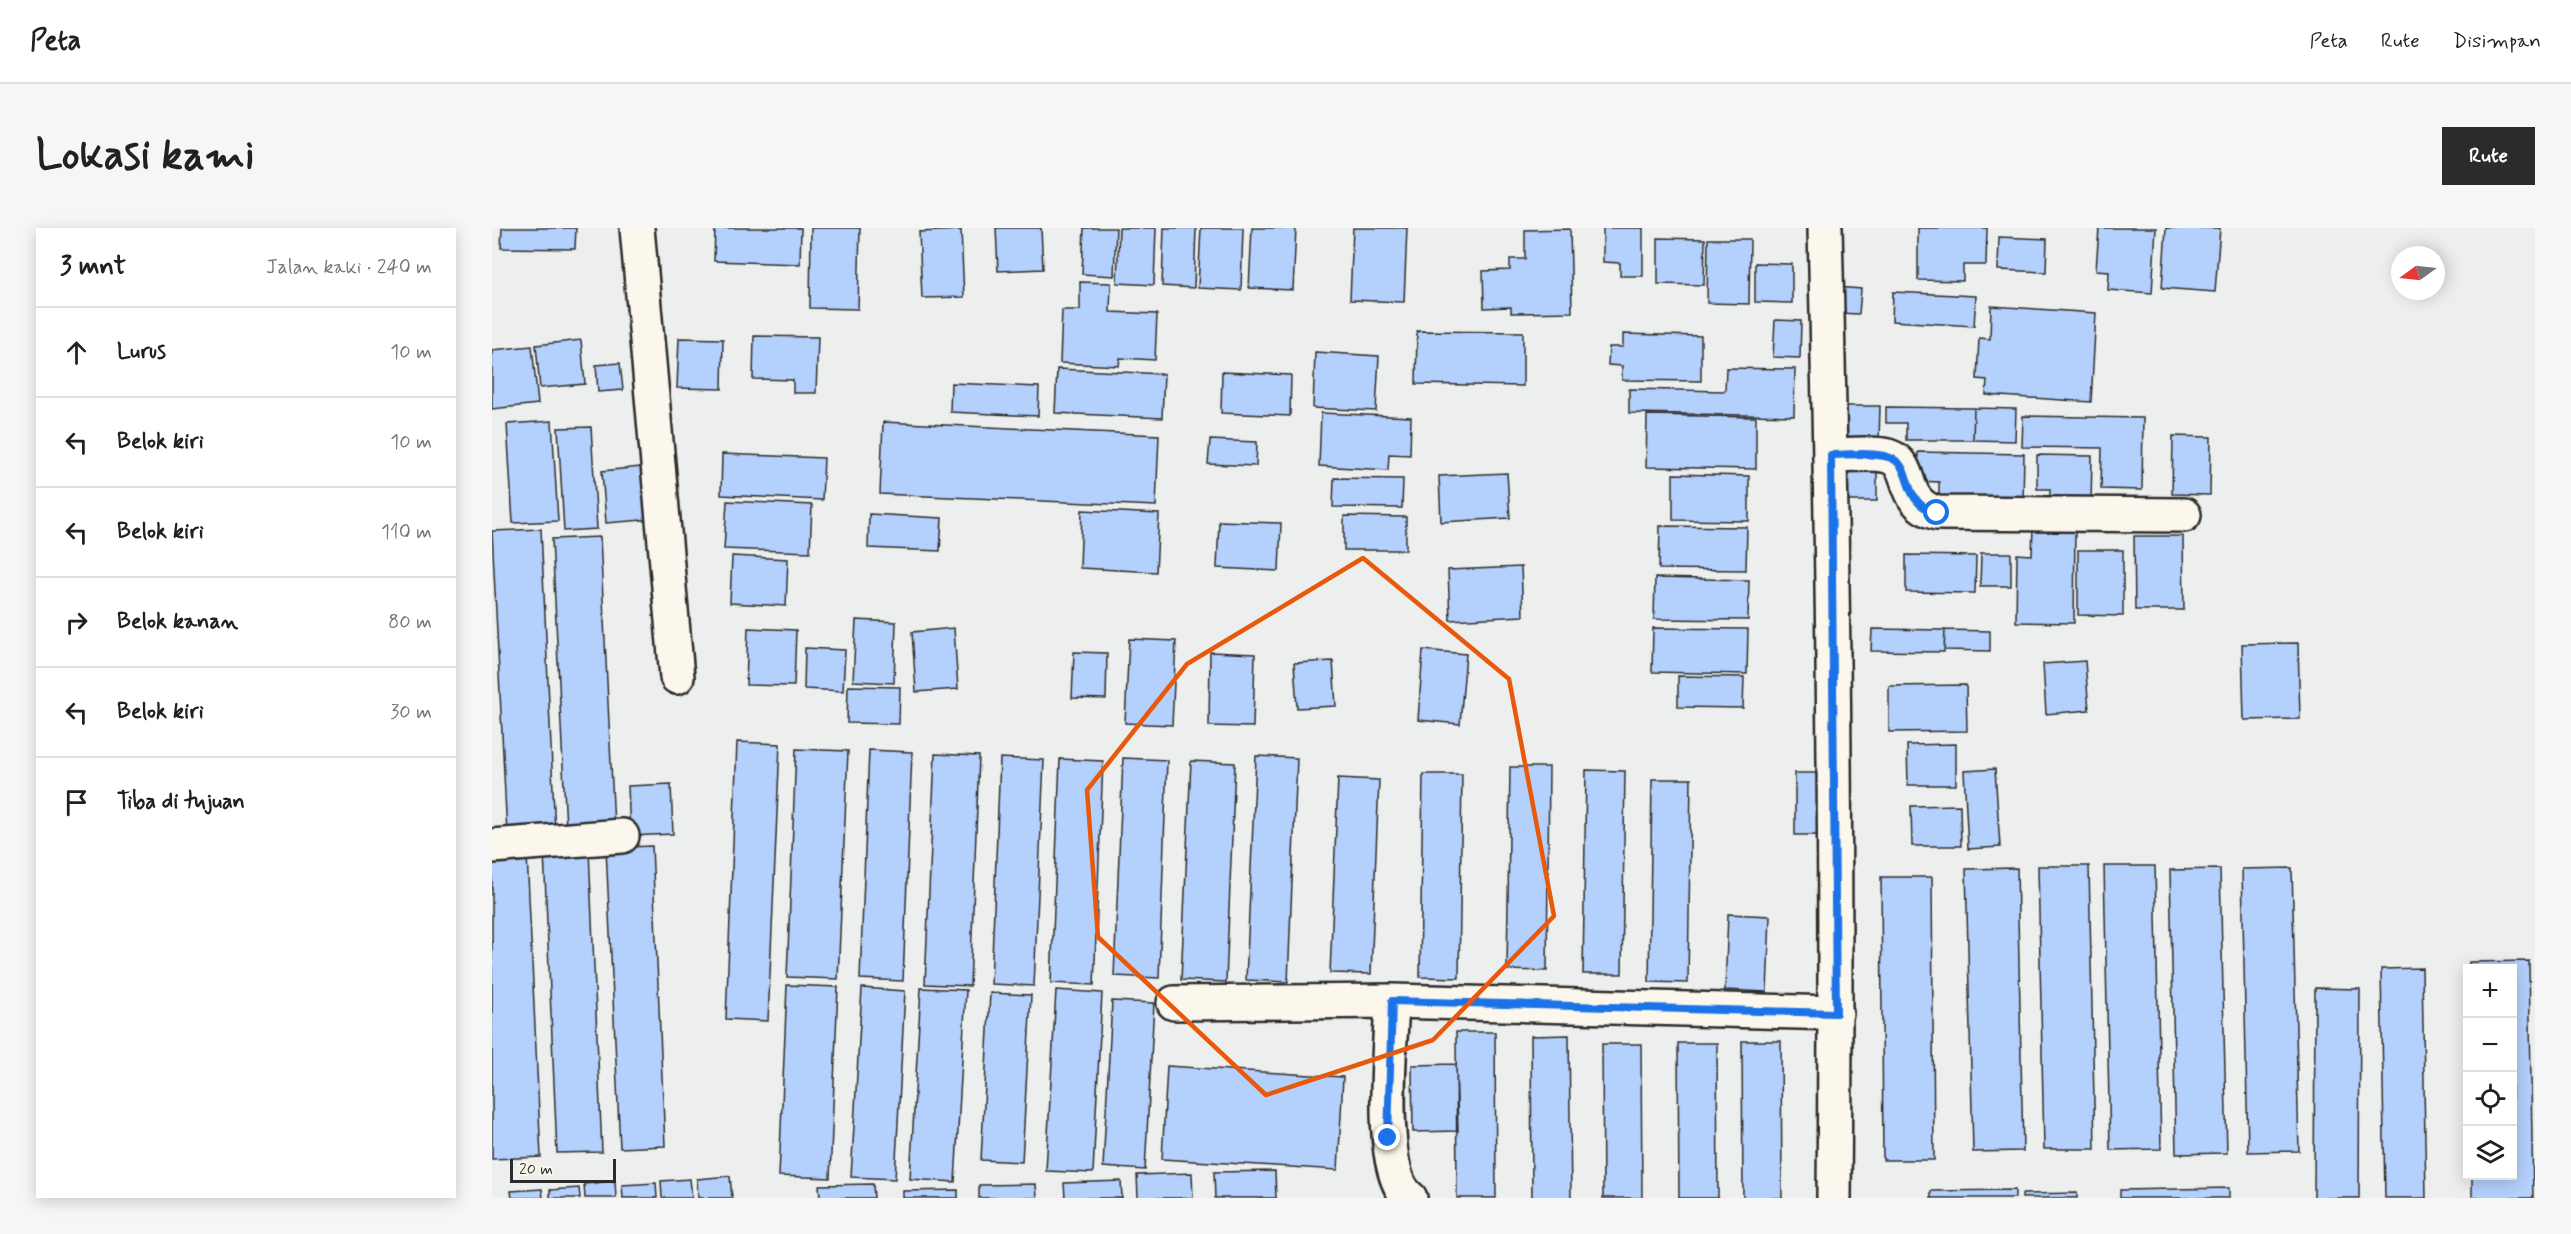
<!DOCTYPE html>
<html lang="id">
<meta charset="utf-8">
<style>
:root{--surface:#fff;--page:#f6f6f6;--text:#202124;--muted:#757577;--line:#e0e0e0;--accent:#2b2b2b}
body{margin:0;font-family:Mynerve,sans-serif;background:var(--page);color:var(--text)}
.controls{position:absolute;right:18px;bottom:18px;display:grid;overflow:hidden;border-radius:0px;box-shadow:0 3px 15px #0003}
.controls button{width:54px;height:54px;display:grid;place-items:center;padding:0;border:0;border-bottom:2px solid var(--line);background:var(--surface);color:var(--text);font:30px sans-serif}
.compass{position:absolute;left:1899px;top:18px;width:54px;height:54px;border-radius:50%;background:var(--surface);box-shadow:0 3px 15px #0003;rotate:255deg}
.scale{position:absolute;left:18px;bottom:15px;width:106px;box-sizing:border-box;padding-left:6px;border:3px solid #2b2b2b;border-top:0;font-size:16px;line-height:21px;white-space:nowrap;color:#2b2b2b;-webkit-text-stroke:4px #fbf7ec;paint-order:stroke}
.stop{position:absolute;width:18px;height:18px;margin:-14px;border:4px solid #1a73e8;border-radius:50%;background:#fff}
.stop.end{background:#1a73e8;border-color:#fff;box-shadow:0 2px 6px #0008}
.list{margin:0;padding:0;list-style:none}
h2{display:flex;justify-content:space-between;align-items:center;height:78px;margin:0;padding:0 24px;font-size:26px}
h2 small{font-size:20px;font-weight:400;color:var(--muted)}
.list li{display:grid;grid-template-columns:39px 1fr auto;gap:18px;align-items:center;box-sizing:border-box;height:90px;padding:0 24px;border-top:2px solid var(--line)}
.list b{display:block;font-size:22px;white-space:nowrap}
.list em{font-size:20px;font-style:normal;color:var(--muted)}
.icon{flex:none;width:33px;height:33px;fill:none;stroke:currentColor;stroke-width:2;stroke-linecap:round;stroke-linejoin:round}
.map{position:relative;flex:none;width:2043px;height:970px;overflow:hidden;border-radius:0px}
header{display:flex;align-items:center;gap:36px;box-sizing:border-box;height:84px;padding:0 30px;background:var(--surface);border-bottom:2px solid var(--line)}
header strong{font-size:28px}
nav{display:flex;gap:33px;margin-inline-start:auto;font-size:21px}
.intro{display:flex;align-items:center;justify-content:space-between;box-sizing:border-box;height:144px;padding:0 36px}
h1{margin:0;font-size:42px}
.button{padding:15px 27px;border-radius:0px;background:var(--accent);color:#fff;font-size:21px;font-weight:700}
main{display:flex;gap:36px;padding:0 36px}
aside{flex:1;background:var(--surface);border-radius:0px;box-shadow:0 3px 15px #0003}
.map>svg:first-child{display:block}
.building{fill:#b4d0fd;stroke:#2b2b2b;stroke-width:1.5}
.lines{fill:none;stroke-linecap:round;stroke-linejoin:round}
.minor-casing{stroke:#2b2b2b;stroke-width:38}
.minor{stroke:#fbf7ec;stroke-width:33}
.route{stroke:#1a73e8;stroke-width:8}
.marked{fill:none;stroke:#e8590c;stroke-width:4.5;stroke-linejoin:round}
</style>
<header>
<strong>Peta</strong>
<nav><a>Peta</a><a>Rute</a><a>Disimpan</a></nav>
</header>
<div class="intro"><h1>Lokasi kami</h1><a class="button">Rute</a></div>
<main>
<aside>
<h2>3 mnt<small>Jalan kaki · 240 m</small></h2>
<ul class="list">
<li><svg class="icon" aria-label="ahead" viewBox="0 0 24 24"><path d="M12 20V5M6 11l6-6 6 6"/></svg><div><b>Lurus</b></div><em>10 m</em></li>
<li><svg class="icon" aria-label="left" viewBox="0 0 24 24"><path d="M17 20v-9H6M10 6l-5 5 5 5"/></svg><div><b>Belok kiri</b></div><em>10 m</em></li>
<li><svg class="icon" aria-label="left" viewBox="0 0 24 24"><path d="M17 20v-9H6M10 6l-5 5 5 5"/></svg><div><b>Belok kiri</b></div><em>110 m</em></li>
<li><svg class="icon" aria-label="right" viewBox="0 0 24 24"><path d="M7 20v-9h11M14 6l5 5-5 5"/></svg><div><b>Belok kanan</b></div><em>80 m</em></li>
<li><svg class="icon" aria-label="left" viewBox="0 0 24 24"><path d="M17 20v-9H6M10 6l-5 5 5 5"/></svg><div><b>Belok kiri</b></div><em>30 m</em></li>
<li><svg class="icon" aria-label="arrive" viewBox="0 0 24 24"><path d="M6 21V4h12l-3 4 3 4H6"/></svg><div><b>Tiba di tujuan</b></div></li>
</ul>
</aside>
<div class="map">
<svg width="2043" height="970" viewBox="0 0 2043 970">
<rect width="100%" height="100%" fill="#edefef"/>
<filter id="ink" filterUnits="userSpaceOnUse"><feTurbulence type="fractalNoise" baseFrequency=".0167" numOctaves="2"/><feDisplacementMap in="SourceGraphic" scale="12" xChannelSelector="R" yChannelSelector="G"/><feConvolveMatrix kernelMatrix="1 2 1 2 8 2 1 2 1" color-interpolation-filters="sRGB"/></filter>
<g filter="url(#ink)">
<path class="building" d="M 10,0 L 84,0 L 83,21 L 9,20 Z
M 223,0 L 309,0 L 308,36 L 222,33 Z
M 319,0 L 368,0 L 366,81 L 318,80 Z
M 504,0 L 549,0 L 551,41 L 506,43 Z
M 592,0 L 624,0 L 622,48 L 590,46 Z
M 627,0 L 664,0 L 662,57 L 625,55 Z
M 672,0 L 704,0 L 702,60 L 670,58 Z
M 709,0 L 751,0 L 749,62 L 706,60 Z
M 760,0 L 804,0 L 801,62 L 757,60 Z
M 861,0 L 915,0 L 912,74 L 858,72 Z
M 1111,0 L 1151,0 L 1151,48 L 1128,48 L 1128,35 L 1111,34 Z
M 1426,0 L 1495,0 L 1494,37 L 1471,37 L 1471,53 L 1426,52 Z
M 1607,0 L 1664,0 L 1660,65 L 1616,62 L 1617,43 L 1604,42 Z
M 1674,0 L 1728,0 L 1723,64 L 1670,60 Z
M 1078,1 L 1080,84 L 1019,85 L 1019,79 L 992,80 L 991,43 L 1018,42 L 1018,31 L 1033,31 L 1033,2 Z
M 469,2 L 472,69 L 430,70 L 427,4 Z
M 1507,9 L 1555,11 L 1554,44 L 1506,42 Z
M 1166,10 L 1213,11 L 1212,57 L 1166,56 Z
M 1216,11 L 1258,11 L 1257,76 L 1215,75 Z
M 1263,35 L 1300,36 L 1300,75 L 1263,74 Z
M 588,54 L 619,55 L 618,84 L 665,86 L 663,132 L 628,130 L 627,138 L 568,135 L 570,82 L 588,82 Z
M 1345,59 L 1369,61 L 1367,86 L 1344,85 Z
M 1401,64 L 1484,68 L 1482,98 L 1400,93 Z
M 1499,78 L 1604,85 L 1599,174 L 1494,167 L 1495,152 L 1485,151 L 1487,110 L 1498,111 Z
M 1283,92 L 1309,93 L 1308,130 L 1281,129 Z
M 925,103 L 1031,104 L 1031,158 L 924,156 Z
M 1131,106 L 1209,108 L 1209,153 L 1130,152 L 1130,138 L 1116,137 L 1117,119 L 1131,119 Z
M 262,108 L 326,109 L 324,165 L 301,165 L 301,152 L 261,151 Z
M 187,110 L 231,111 L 230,161 L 185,160 Z
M 89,112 L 93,156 L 48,160 L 44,117 Z
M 40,118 L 46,176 L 0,181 L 0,122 Z
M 823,124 L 887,128 L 884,183 L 821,180 Z
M 128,135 L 131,162 L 106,164 L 104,137 Z
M 1234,140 L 1303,141 L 1302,188 L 1137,185 L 1137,161 L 1233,163 Z
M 565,141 L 672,146 L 670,190 L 563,185 Z
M 730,144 L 799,147 L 798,188 L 729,185 Z
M 459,155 L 547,159 L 546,188 L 458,184 Z
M 1354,178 L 1388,178 L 1387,212 L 1353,211 Z
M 1394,179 L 1482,180 L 1481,212 L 1414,212 L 1414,195 L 1394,195 Z
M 1482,180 L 1524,181 L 1523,213 L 1481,212 Z
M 829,185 L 919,189 L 918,227 L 897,226 L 896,242 L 827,238 Z
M 1155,187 L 1264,189 L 1264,241 L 1154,239 Z
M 1531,188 L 1651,190 L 1650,262 L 1609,261 L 1610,220 L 1530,219 Z
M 60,193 L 66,293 L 21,295 L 15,196 Z
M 391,194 L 667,207 L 664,278 L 388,266 Z
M 99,199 L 105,301 L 72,303 L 66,200 Z
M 1681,208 L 1719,209 L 1718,267 L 1680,266 Z
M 718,212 L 765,214 L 764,238 L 716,236 Z
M 1426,224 L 1532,226 L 1531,275 L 1447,273 L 1447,254 L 1425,253 Z
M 230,226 L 332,230 L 330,272 L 229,267 Z
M 1545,227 L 1600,228 L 1599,277 L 1558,277 L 1558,261 L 1545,261 Z
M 158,238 L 163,291 L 114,295 L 110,243 Z
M 1353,238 L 1385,238 L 1385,273 L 1352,273 Z
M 1015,245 L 1018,290 L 949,294 L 947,248 Z
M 1181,246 L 1257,248 L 1257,293 L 1181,292 Z
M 842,250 L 911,251 L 910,280 L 841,279 Z
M 235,273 L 320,277 L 318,324 L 232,321 Z
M 590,282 L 667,286 L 664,344 L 588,340 Z
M 377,286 L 450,290 L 448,323 L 376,320 Z
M 852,288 L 914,289 L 914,322 L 852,322 Z
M 727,293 L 789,295 L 787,343 L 725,340 Z
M 1168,298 L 1255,299 L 1254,342 L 1167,341 Z
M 1541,299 L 1583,300 L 1582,395 L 1524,394 L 1525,326 L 1540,327 Z
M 49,301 L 63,605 L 15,607 L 0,303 Z
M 1642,308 L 1691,308 L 1692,382 L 1643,382 Z
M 108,309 L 122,598 L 74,601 L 60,311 Z
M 1586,322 L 1631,322 L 1631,388 L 1586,387 Z
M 1489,325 L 1519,325 L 1519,358 L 1488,358 Z
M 1414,327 L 1484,328 L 1483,365 L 1414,364 Z
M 240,328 L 296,331 L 294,378 L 238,375 Z
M 1029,339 L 1031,388 L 958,392 L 956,342 Z
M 1163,350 L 1257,352 L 1256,392 L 1162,391 Z
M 364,392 L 404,394 L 402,455 L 361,453 Z
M 256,400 L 304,402 L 302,458 L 254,457 Z
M 462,400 L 466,461 L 424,464 L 420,404 Z
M 1161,400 L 1256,401 L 1255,446 L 1160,444 Z
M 1380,401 L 1453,402 L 1452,424 L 1379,423 Z
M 1453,402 L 1498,403 L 1498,423 L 1452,422 Z
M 637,411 L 684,413 L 680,497 L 633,495 Z
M 1806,415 L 1808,491 L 1752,492 L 1750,416 Z
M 313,420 L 353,422 L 351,463 L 312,461 Z
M 931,422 L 974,426 L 968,496 L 926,492 Z
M 582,424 L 615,425 L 614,471 L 580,470 Z
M 718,424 L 763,426 L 761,499 L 717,498 Z
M 841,433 L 844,478 L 805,480 L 802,435 Z
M 1593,433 L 1597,482 L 1554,486 L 1551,436 Z
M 1186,448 L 1252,449 L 1251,480 L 1186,479 Z
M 1474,457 L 1475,503 L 1397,504 L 1397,458 Z
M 356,458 L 408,459 L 407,496 L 355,495 Z
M 245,514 L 288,516 L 276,793 L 234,791 Z
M 1464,516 L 1464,557 L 1416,557 L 1415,517 Z
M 304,521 L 356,523 L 346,751 L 295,749 Z
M 377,522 L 420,524 L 411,753 L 368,751 Z
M 443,526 L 487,528 L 478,758 L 433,756 Z
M 764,528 L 805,530 L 796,754 L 754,752 Z
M 508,530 L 552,532 L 542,758 L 499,756 Z
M 631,530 L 675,532 L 667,750 L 622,748 Z
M 568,531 L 611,533 L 602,757 L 559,755 Z
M 699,533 L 743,535 L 734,754 L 689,752 Z
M 1018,539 L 1057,539 L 1055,743 L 1015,742 Z
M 1503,541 L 1508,619 L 1476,621 L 1472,543 Z
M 1094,542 L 1133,543 L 1130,746 L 1091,746 Z
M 1303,545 L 1333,545 L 1333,607 L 1303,607 Z
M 931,546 L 970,546 L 967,750 L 928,749 Z
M 846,550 L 887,552 L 879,746 L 838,745 Z
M 1160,551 L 1199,551 L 1196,755 L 1157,754 Z
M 179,556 L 181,606 L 138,608 L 136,558 Z
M 1468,577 L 1469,618 L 1420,618 L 1419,578 Z
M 160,618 L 173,918 L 128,920 L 114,620 Z
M 97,622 L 110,924 L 65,925 L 52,624 Z
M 35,626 L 49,929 L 0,931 L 0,627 Z
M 1546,638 L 1597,638 L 1603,921 L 1552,921 Z
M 1612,638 L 1663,638 L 1669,921 L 1618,922 Z
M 1525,640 L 1531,923 L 1481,924 L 1474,641 Z
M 1800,640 L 1807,923 L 1756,924 L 1750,641 Z
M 1728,641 L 1735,925 L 1684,926 L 1678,642 Z
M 1389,649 L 1440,649 L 1442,932 L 1391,932 Z
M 1236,686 L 1278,688 L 1275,764 L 1233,762 Z
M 2037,733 L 2041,970 L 1980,970 L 1980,948 L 2020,948 L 2020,740 L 1977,740 L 1977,734 Z
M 1930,740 L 1934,970 L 1893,970 L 1889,741 Z
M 295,757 L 346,759 L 338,950 L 287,948 Z
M 370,760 L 413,763 L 403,951 L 359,949 Z
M 429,760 L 474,762 L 463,954 L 418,951 Z
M 1823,760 L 1868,761 L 1867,970 L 1822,970 Z
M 564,762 L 610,765 L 601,945 L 554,943 Z
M 498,765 L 539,767 L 530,934 L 489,932 Z
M 620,773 L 662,775 L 653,942 L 611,939 Z
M 964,804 L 1003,804 L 1004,970 L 965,970 Z
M 1077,807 L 1079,970 L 1040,970 L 1039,808 Z
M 1250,813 L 1289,813 L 1290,970 L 1251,970 Z
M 1186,815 L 1225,815 L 1226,970 L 1187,970 Z
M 1110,816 L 1149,816 L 1150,970 L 1111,970 Z
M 964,836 L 966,903 L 921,904 L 920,837 Z
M 675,838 L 851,849 L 846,942 L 670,931 Z
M 783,943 L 784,970 L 723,970 L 722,944 Z
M 700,945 L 701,970 L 646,970 L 645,947 Z
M 238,948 L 240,970 L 206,970 L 205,951 Z
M 198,951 L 200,970 L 170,970 L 169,953 Z
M 123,953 L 124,970 L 93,970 L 92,956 Z
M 629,953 L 630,970 L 573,970 L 572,955 Z
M 164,955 L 165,970 L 131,970 L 130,957 Z
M 381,956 L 382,970 L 328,970 L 327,957 Z
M 544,956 L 545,970 L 487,970 L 487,957 Z
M 87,960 L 88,970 L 58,970 L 58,962 Z
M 1737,960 L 1737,970 L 1628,970 L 1628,962 Z
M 50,961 L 51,970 L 20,970 L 19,963 Z
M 466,962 L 466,970 L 411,970 L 411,963 Z
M 1523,962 L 1523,970 L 1439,970 L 1439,963 Z
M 1585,965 L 1585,970 L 1530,970 L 1530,966 Z"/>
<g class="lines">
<defs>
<path id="minor" d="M 145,0 L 185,449
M 1333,0 C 1341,323 1345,647 1342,970
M 1339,227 C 1355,227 1381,224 1396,228 C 1424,237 1406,274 1445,285 L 1692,287
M 0,618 L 130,608
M 900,773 C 899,814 884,945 918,970
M 682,775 L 900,773 L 1344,785"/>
</defs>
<use href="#minor" class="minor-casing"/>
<use href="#minor" class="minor"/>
</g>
</g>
<g class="lines" filter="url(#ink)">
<path class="route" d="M 896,910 L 900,773 L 1344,785 L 1339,227 C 1355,227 1381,224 1396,229 C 1424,237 1406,274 1445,285"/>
</g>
<path class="marked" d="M 871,330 L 1017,451 L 1062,688 L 941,812 L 774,867 L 606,709 L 595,562 L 695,436 Z"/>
</svg>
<div class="controls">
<button>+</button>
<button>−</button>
<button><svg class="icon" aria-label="locate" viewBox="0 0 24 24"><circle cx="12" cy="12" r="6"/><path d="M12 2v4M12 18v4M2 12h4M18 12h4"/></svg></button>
<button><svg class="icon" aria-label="layers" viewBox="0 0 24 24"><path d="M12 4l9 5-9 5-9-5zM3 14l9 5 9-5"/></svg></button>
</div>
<svg class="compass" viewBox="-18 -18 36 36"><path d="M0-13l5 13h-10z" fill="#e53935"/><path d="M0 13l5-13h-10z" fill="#757577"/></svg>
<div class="scale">20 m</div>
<div class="stop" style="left:1445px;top:285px"></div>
<div class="stop end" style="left:896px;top:910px"></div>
</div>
</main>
